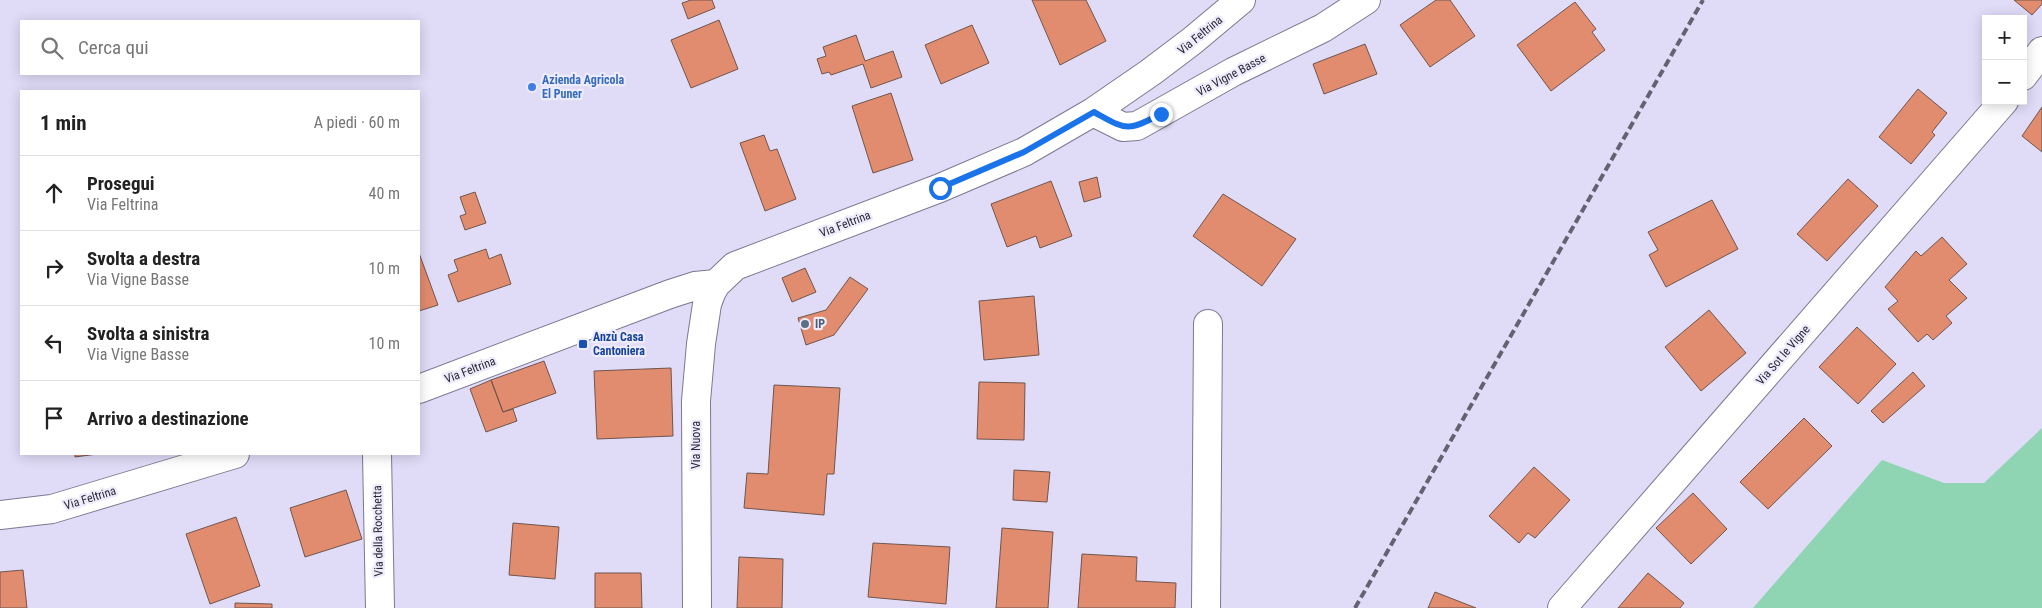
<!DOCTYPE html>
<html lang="it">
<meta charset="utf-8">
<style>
:root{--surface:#fff;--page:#f6f6f6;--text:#222;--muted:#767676;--line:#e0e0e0}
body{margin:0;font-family:"Roboto Condensed",sans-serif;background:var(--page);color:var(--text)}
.controls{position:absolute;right:15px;top:15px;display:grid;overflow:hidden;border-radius:0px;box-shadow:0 2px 12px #0003}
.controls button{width:45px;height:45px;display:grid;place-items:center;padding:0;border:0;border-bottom:1px solid var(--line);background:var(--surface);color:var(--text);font:25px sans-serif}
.stop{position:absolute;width:15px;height:15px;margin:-11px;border:4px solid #1a73e8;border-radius:50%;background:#fff}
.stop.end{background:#1a73e8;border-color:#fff;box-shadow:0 1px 5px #0008}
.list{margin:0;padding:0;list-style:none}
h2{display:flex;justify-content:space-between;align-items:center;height:65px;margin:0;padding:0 20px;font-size:21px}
h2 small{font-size:16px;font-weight:400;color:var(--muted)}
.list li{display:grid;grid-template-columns:32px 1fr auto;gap:15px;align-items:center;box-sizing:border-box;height:75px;padding:0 20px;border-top:1px solid var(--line)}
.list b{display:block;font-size:19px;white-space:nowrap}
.list p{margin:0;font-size:16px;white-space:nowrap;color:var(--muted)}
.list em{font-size:16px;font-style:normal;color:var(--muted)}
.icon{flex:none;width:28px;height:28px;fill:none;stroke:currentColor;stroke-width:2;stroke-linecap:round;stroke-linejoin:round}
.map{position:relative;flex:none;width:2042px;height:608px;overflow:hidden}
.search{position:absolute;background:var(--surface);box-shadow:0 2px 12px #0003;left:20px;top:20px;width:400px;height:55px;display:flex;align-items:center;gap:12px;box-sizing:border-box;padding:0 18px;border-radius:0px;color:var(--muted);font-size:19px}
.panel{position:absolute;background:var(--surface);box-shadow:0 2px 12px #0003;left:20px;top:90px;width:400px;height:365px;border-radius:0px}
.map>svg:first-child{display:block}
.green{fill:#8fd5b4}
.building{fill:#e18b6f;stroke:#70564d}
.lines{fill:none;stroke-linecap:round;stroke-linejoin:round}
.minor-casing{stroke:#7c7891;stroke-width:30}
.minor{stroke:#fff;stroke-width:28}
.rail{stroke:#646171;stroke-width:4;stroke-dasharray:8 4;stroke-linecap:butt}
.route{stroke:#1a73e8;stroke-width:6}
.shop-dot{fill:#3f7fe0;stroke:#edebfc;stroke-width:2}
.service-dot{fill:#5c6f8a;stroke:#edebfc;stroke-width:2}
.transit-dot{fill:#1a4fb4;stroke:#edebfc;stroke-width:2}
.labels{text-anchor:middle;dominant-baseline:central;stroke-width:4.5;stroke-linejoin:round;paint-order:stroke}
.street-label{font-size:12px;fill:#2b2934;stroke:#edebfc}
.shop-label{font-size:12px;font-weight:bold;fill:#366cbe;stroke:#edebfc;text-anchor:start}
.service-label{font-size:12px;font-weight:bold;fill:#4e5e75;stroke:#edebfc;text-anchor:start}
.transit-label{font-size:12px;font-weight:bold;fill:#164399;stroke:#edebfc;text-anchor:start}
</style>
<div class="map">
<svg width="2042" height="608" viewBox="0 0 2042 608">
<rect width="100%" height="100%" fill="#e0dcf8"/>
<path class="green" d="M 2042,428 L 2042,608 L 1753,608 L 1882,460 L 1944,483 L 1984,483 Z"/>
<path class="building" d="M 691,0 L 712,0 L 715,8 L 688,19 L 682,3 Z
M 1032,0 L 1086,0 L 1106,41 L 1060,65 Z
M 1436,0 L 1450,0 L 1475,36 L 1430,67 L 1400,25 Z
M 2014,0 L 2042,0 L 2042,4 L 2032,15 Z
M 1575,2 L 1596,29 L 1592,32 L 1605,50 L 1551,91 L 1517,45 Z
M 719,20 L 738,69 L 691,88 L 671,40 Z
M 972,25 L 989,63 L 941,84 L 925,45 Z
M 856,35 L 865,61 L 893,51 L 902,77 L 871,88 L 863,64 L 831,75 L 829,72 L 822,74 L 817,59 L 826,56 L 823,47 Z
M 1365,44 L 1377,74 L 1324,94 L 1313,64 Z
M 1918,89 L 1947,113 L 1932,132 L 1935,135 L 1911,164 L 1879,137 Z
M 891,93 L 913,160 L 873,173 L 852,106 Z
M 2042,107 L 2042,152 L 2022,136 Z
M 764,135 L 770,151 L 777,149 L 796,199 L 765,211 L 740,143 Z
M 1097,177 L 1101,197 L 1084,202 L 1079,182 Z
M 1848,179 L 1878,206 L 1827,261 L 1797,234 Z
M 1051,181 L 1072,236 L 1040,248 L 1036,236 L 1007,247 L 991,204 Z
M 475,192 L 486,223 L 465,230 L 460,216 L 466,214 L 460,197 Z
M 1223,194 L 1296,239 L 1262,286 L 1193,236 Z
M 1712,200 L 1738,249 L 1666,287 L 1649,255 L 1658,250 L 1648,232 Z
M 1942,237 L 1967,264 L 1949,280 L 1967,298 L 1946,316 L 1952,323 L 1933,340 L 1927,334 L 1918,342 L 1888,309 L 1898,301 L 1885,287 L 1916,251 L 1921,256 Z
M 486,249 L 489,259 L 501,254 L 511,284 L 458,302 L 448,275 L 458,271 L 454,260 Z
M 419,253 L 438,305 L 419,311 Z
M 805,268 L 816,292 L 792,302 L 782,278 Z
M 850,277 L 868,289 L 834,335 L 806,345 L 798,318 L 826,310 Z
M 1034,296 L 1039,355 L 984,360 L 979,301 Z
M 1709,310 L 1746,353 L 1701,391 L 1665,347 Z
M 1857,327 L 1896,364 L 1858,404 L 1819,367 Z
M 544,361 L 556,393 L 503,412 L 491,380 Z
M 671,368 L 673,436 L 597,439 L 594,371 Z
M 1913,372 L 1925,386 L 1883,423 L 1871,411 Z
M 491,380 L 503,412 L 513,409 L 517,421 L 486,432 L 470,389 Z
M 979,382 L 1025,383 L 1024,440 L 977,439 Z
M 774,385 L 840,388 L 834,474 L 827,474 L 824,515 L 744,508 L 747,473 L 768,474 Z
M 1804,418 L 1832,446 L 1768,509 L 1740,482 Z
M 75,454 L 97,454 L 75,457 Z
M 1534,467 L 1570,500 L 1535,538 L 1528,533 L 1519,543 L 1489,516 Z
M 1014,470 L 1050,472 L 1047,502 L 1013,500 Z
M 346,490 L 362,539 L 305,557 L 290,508 Z
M 1693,493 L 1727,529 L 1691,564 L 1656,528 Z
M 236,517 L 260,586 L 210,604 L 186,534 Z
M 513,523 L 559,527 L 555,579 L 509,575 Z
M 1002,528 L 1053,532 L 1048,608 L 996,608 Z
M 873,543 L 950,547 L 946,604 L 868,597 Z
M 1082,554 L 1137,557 L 1136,581 L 1176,583 L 1175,608 L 1078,608 Z
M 739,557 L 783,559 L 782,608 L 737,608 Z
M 23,570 L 27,608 L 0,608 L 0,572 Z
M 595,573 L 641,573 L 642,608 L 595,608 Z
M 1648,573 L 1684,603 L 1680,608 L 1618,608 Z
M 1435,592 L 1476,608 L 1428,608 Z
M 235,603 L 272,604 L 272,608 L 235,608 Z"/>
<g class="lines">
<defs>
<path id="minor" d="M 2023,76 L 2042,51
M 1093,112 L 1123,127 L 1137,126 L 1233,72 L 1323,28 L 1366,0
M 419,389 L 670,294 L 695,286 L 716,284
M 377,454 L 380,608
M 0,515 L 52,509 L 235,454
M 697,608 L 696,401 L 701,344 L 707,304 L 711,293 L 716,284 L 735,266 L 940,188 L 1024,152 L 1093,112 L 1151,72 L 1192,41 L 1241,0
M 1206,608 L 1208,324
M 1562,608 L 2004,101"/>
</defs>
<use href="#minor" class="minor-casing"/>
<use href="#minor" class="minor"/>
<path class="rail" d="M 1355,608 L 1703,0"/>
</g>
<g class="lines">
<path class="route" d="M 940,188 L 1024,152 L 1094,112 C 1127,130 1126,132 1161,114"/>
</g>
<circle class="shop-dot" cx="532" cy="87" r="5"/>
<circle class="service-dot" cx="805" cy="324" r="5"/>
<rect class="transit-dot" x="578" y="339" width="10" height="10" rx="2.5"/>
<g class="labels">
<g class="street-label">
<text transform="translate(1200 35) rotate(-39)">Via Feltrina</text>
<text transform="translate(1231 75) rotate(-28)">Via Vigne Basse</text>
<text transform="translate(845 224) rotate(-21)">Via Feltrina</text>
<text transform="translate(1783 355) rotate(-49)">Via Sot le Vigne</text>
<text transform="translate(470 370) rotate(-21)">Via Feltrina</text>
<text transform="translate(696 445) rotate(-90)">Via Nuova</text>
<text transform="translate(90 498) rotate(-17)">Via Feltrina</text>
<text transform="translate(378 531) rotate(-91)">Via della Rocchetta</text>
</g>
<g class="shop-label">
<text x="542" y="80">Azienda Agricola<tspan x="542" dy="14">El Puner</tspan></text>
</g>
<g class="service-label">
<text x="815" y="324">IP</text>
</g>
<g class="transit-label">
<text x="593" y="337">Anzù Casa<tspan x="593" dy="14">Cantoniera</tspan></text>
</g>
</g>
</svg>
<div class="controls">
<button>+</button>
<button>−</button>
</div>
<div class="stop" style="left:940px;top:188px"></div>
<div class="stop end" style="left:1161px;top:114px"></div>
<div class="search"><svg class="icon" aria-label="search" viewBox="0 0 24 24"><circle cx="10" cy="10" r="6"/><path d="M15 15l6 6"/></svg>Cerca qui</div>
<section class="panel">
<h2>1 min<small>A piedi · 60 m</small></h2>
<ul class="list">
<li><svg class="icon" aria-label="ahead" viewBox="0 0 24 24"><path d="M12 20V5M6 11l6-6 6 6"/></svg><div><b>Prosegui</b><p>Via Feltrina</p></div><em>40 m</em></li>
<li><svg class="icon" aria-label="right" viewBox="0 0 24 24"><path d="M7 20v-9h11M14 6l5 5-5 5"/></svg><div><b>Svolta a destra</b><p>Via Vigne Basse</p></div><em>10 m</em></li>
<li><svg class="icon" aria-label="left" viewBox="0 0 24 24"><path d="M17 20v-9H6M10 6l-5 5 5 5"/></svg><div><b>Svolta a sinistra</b><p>Via Vigne Basse</p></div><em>10 m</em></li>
<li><svg class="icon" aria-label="arrive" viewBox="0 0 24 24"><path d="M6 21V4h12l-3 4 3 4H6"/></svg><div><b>Arrivo a destinazione</b></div></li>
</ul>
</section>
</div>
